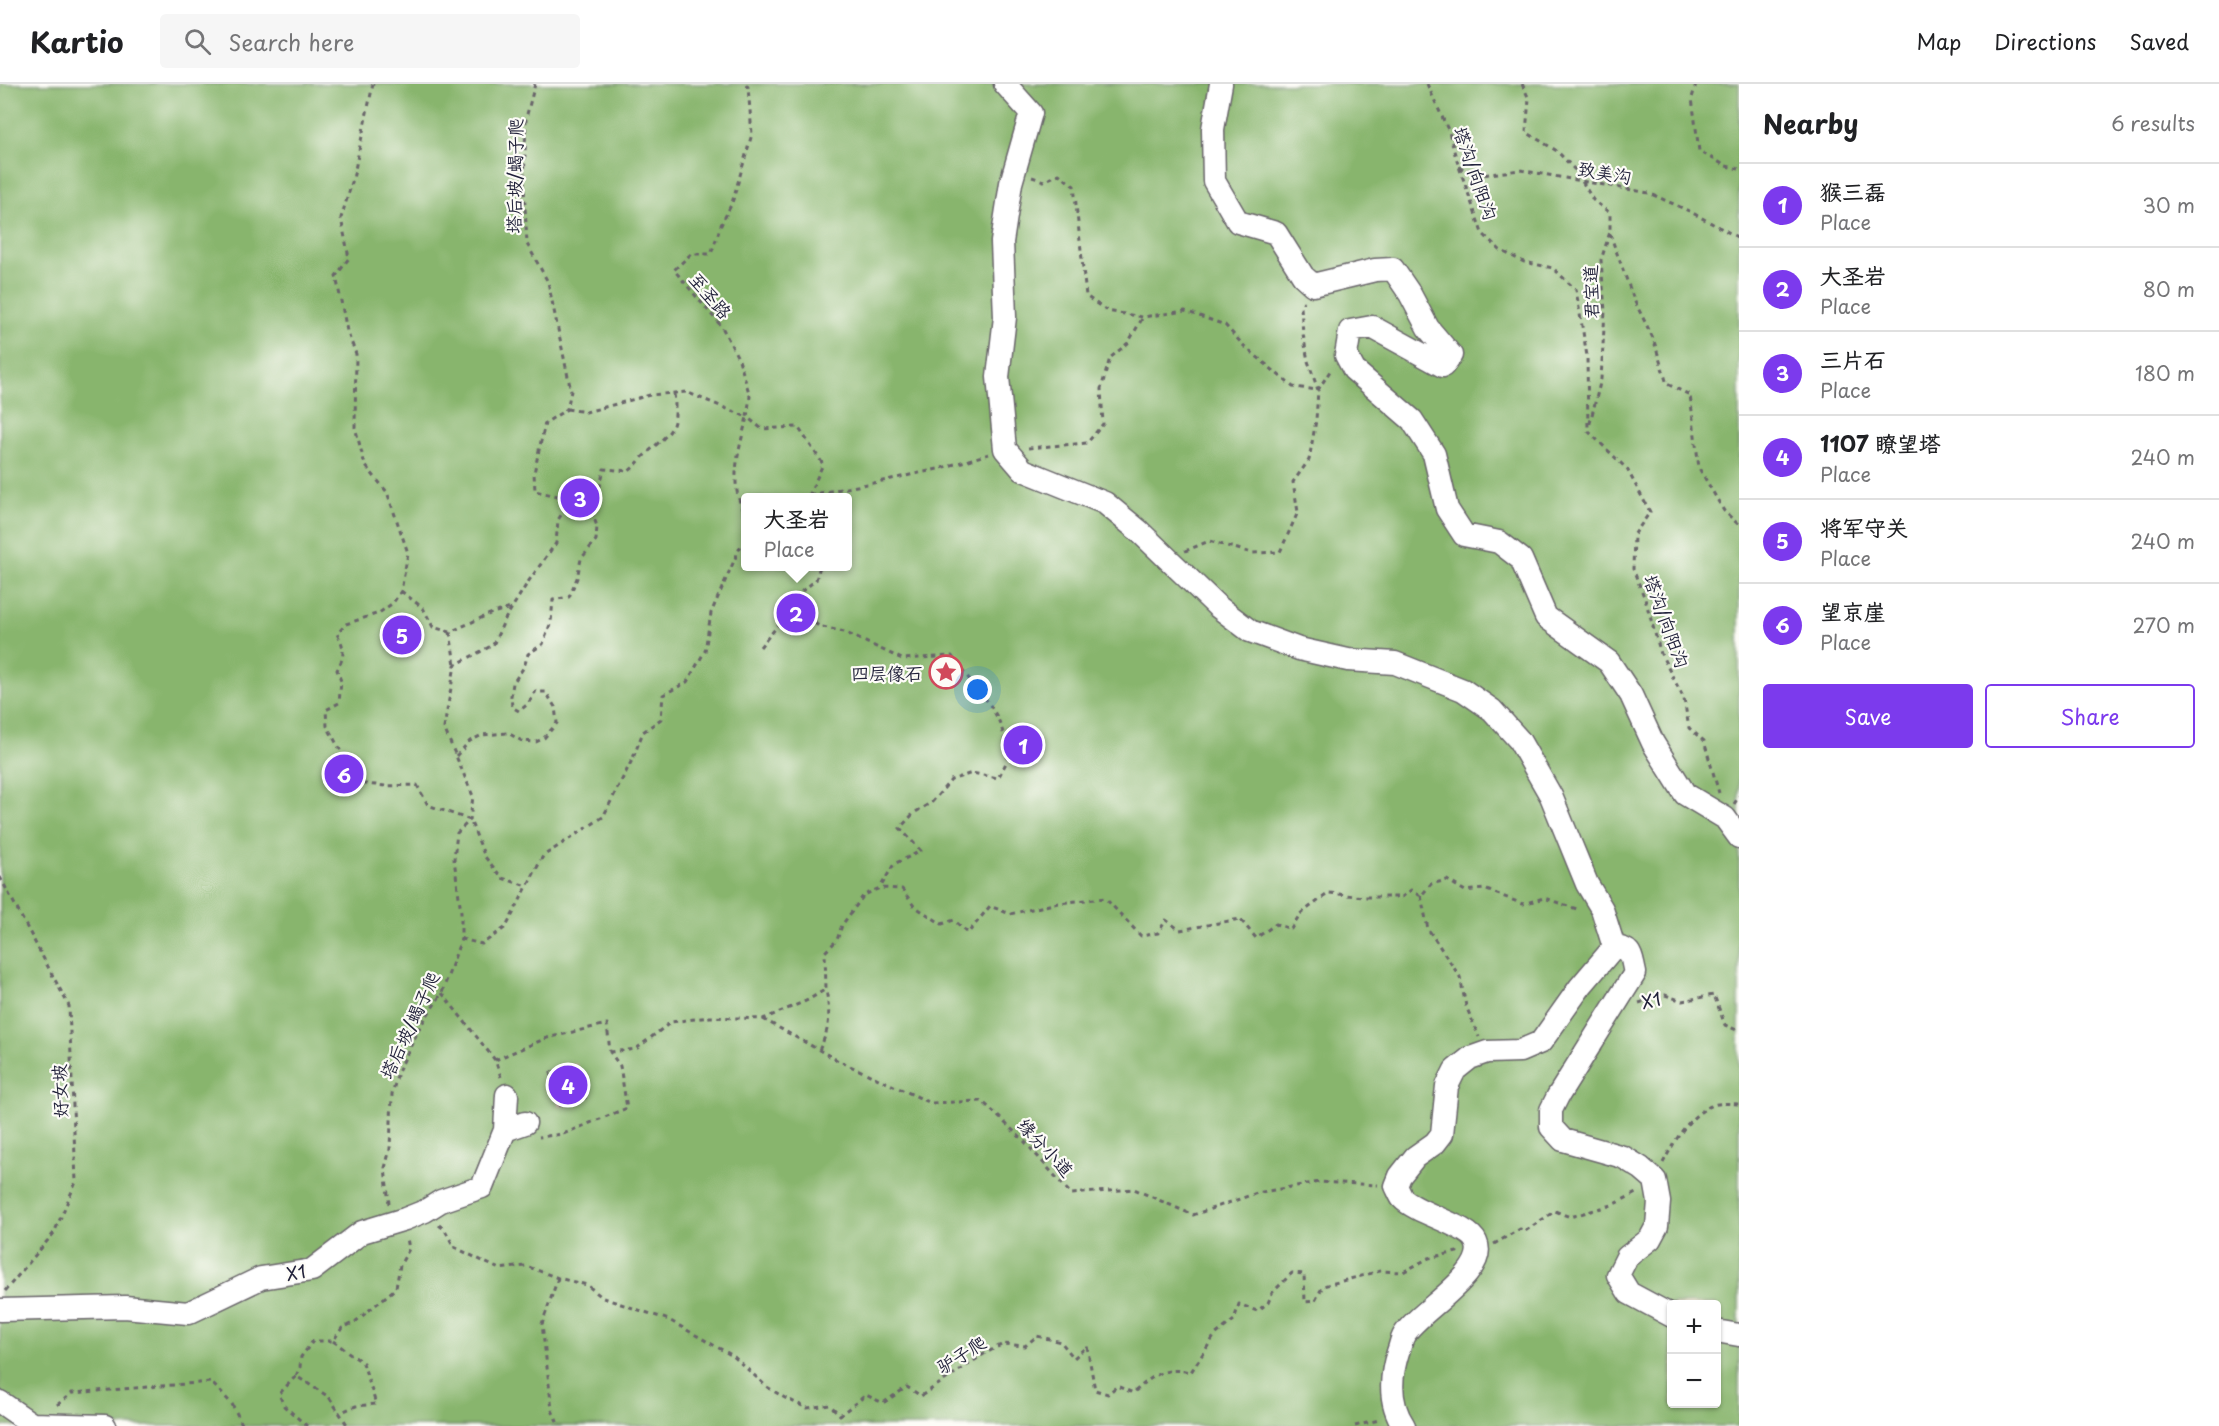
<!DOCTYPE html>
<meta charset="utf-8">
<style>
:root{--surface:#fff;--page:#f6f6f6;--text:#202124;--muted:#757577;--line:#e0e0e0;--accent:#7c3aed}
body{margin:0;font-family:"Playpen Sans","LXGW WenKai TC",sans-serif;background:var(--page);color:var(--text)}
.controls{position:absolute;right:18px;bottom:18px;display:grid;overflow:hidden;border-radius:6px;box-shadow:0 2px 4px #0004}
.controls button{width:54px;height:54px;display:grid;place-items:center;padding:0;border:0;border-bottom:2px solid var(--line);background:var(--surface);color:var(--text);font:30px sans-serif}
.you{position:absolute;left:978px;top:606px;width:21px;height:21px;margin:-15px;border:4px solid #fff;border-radius:50%;background:#1a73e8;box-shadow:0 0 0 9px #1a73e833}
.badge{display:grid;place-items:center;width:39px;height:39px;border-radius:50%;background:var(--accent);color:#fff;font-size:20px;font-weight:700}
.pin{position:absolute;translate:-50% -50%;border:3px solid #fff;box-shadow:0 2px 6px #0006}
.popup{position:absolute;left:741px;top:409px;width:111px;height:78px;box-sizing:border-box;display:grid;place-content:center;border-radius:6px;background:var(--surface);filter:drop-shadow(0 2px 4px #0005);font-size:20px;white-space:nowrap;color:var(--muted)}
.popup b{font-size:22px;color:var(--text)}
.popup::after{content:'';position:absolute;left:50%;top:100%;margin-left:-12px;border:12px solid transparent;border-top-color:var(--surface)}
.list{margin:0;padding:0;list-style:none}
h2{display:flex;justify-content:space-between;align-items:center;height:78px;margin:0;padding:0 24px;font-size:26px}
h2 small{font-size:20px;font-weight:400;color:var(--muted)}
.list li{display:grid;grid-template-columns:39px 1fr auto;gap:18px;align-items:center;box-sizing:border-box;height:84px;padding:0 24px;border-top:2px solid var(--line)}
.list b{display:block;font-size:22px;white-space:nowrap}
.list p{margin:0;font-size:20px;white-space:nowrap;color:var(--muted)}
.list em{font-size:20px;font-style:normal;color:var(--muted)}
.actions{display:flex;gap:12px;padding:18px 24px}
.actions a{flex:1;padding:14px 0;border:2px solid var(--accent);border-radius:6px;text-align:center;font-size:21px;color:var(--accent)}
.actions .main{background:var(--accent);color:#fff}
.icon{flex:none;width:33px;height:33px;fill:none;stroke:currentColor;stroke-width:2;stroke-linecap:round;stroke-linejoin:round}
.map{position:relative;flex:none;width:1739px;height:1342px;overflow:hidden}
header{display:flex;align-items:center;gap:36px;box-sizing:border-box;height:84px;padding:0 30px;background:var(--surface);border-bottom:2px solid var(--line)}
header strong{font-size:28px}
nav{display:flex;gap:33px;margin-inline-start:auto;font-size:21px}
.search{width:420px;height:54px;background:var(--page);display:flex;align-items:center;gap:15px;box-sizing:border-box;padding:0 21px;border-radius:6px;color:var(--muted);font-size:22px}
main{display:flex}
aside{flex:1;background:var(--surface)}
.map>svg:first-child{display:block}
.forest{fill:#88b56d;stroke:#556c54;stroke-width:1.5;fill-rule:evenodd}
.building{fill:#e996b9}
.lines{fill:none;stroke-linecap:round;stroke-linejoin:round}
.minor-casing{stroke:#69656a;stroke-width:25}
.path{stroke:#69656a;stroke-width:3;stroke-dasharray:4.5 4.5;stroke-linecap:butt}
.minor{stroke:#fff;stroke-width:22}
.labels{text-anchor:middle;dominant-baseline:central;stroke-width:4.5;stroke-linejoin:round;paint-order:stroke}
.street-label{font-size:18px;fill:#22223b;stroke:#fdfcf7}
.poi-label{font-size:18px;fill:#22223b;stroke:#fdfcf7;text-anchor:end}
</style>
<header>
<strong>Kartio</strong>
<div class="search"><svg class="icon" aria-label="search" viewBox="0 0 24 24"><circle cx="10" cy="10" r="6"/><path d="M15 15l6 6"/></svg>Search here</div>
<nav><a>Map</a><a>Directions</a><a>Saved</a></nav>
</header>
<main>
<div class="map">
<svg width="1739" height="1342" viewBox="0 0 1739 1342">
<rect width="100%" height="100%" fill="#fdfcf7"/>
<filter id="ink" filterUnits="userSpaceOnUse"><feTurbulence type="fractalNoise" baseFrequency=".0167" numOctaves="2"/><feDisplacementMap in="SourceGraphic" scale="12" xChannelSelector="R" yChannelSelector="G"/><feConvolveMatrix kernelMatrix="1 2 1 2 8 2 1 2 1" color-interpolation-filters="sRGB"/></filter>
<filter id="wash" filterUnits="userSpaceOnUse"><feTurbulence type="fractalNoise" baseFrequency=".008" numOctaves="4" result="noise"/><feDisplacementMap in="SourceGraphic" scale="24" xChannelSelector="R" yChannelSelector="G"/><feGaussianBlur stdDeviation="1.35" result="paint"/><feColorMatrix in="noise" values="0 0 0 0 0 0 0 0 0 0 0 0 0 0 0 0 0 1.4 0 .05"/><feComposite in="paint" operator="in"/></filter>
<g filter="url(#wash)">
<rect width="100%" height="100%" fill="#eee1c1"/>
<path class="forest" d="M 0,0 L 1739,0 L 1739,1342 L 0,1342 ZM 745,414 L 847,414 L 847,482 L 745,482 ZM 1672,1220 L 1716,1220 L 1716,1320 L 1672,1320 Z"/>
<g id="blocks">
<path class="building" d="M 576,980 L 586,1014 L 560,1022 L 550,988 Z"/>
</g>
</g>
<g filter="url(#ink)">
<use href="#blocks" fill-opacity="0" stroke="#69656a" stroke-width="1.5"/>
<g class="lines">
<defs>
<path id="minor" d="M 1005,0 L 1031,29 L 1011,99 L 1002,158 L 1005,233 L 998,293 L 1005,365 L 1023,386 L 1105,419 L 1139,447 L 1217,522 L 1250,547 L 1299,565 L 1348,576 L 1395,579 L 1463,606 L 1492,626 L 1519,656 L 1551,712 L 1587,800 L 1602,825 L 1614,863
M 1221,0 L 1213,45 L 1214,97 L 1238,138 L 1276,149 L 1303,192 L 1313,201 L 1375,186 L 1393,185 L 1410,210 L 1428,244 L 1451,271 L 1443,282 L 1372,243 L 1350,247 L 1346,271 L 1354,286 L 1412,336 L 1434,370 L 1447,425 L 1464,451 L 1499,458 L 1521,475 L 1546,533 L 1609,578 L 1631,611 L 1653,659 L 1685,710 L 1725,734 L 1739,753
M 1614,863 C 1633,864 1631,873 1635,889 L 1558,1012 L 1551,1026 L 1551,1043 L 1563,1056 L 1623,1073 L 1641,1084 L 1655,1096 L 1659,1118 L 1657,1142 L 1650,1155 L 1627,1173 L 1618,1191 L 1629,1209 L 1672,1232
M 505,1046 L 525,1039
M 0,1226 L 125,1223 L 188,1229 L 261,1194 L 312,1186 L 362,1148 L 405,1135 L 425,1127 L 441,1117 L 482,1103 L 505,1046 L 507,1011
M 1716,1247 L 1739,1251
M 0,1318 L 32,1340 L 105,1342
M 1404,1342 C 1389,1320 1390,1293 1398,1268 C 1400,1263 1401,1256 1404,1251 C 1418,1227 1490,1188 1476,1158 C 1469,1141 1417,1130 1402,1114 C 1400,1111 1398,1106 1396,1102 L 1400,1092 L 1415,1073 L 1435,1059 L 1442,1050 L 1447,1002 L 1455,986 L 1470,974 L 1487,968 L 1520,967 L 1541,958 L 1580,903 L 1614,863"/>
</defs>
<use href="#minor" class="minor-casing"/>
<path class="path" d="M 373,0 L 353,95 L 341,134 L 349,174 L 336,192 L 347,247 L 356,270 L 355,343 L 365,381 L 387,408 L 408,469 L 401,507 L 393,519 L 379,529 L 346,540 L 337,550 C 345,563 345,572 337,586 L 341,597 L 339,619 L 326,626 L 327,642 L 339,664 L 354,680 L 344,690 L 346,698 L 385,702 L 417,701 L 428,721 L 470,736 L 485,773 L 502,794 L 527,802
M 746,0 L 748,3 L 752,50 L 732,119 L 721,141 L 711,170 L 691,170 L 674,186 L 722,243 L 739,276 L 750,312 L 747,333 L 762,345 L 798,343 L 823,380 L 808,414
M 1427,0 L 1449,48 L 1456,74 L 1482,149 L 1500,166 L 1524,178 L 1553,184 L 1576,206 L 1587,272 L 1588,347 L 1627,385 L 1650,428 L 1634,451 L 1633,485 L 1645,515 L 1661,570 L 1684,615 L 1689,644 L 1704,657 L 1719,709
M 1522,0 L 1529,15 L 1526,48 L 1557,67 L 1576,87 L 1593,116 L 1610,129 L 1610,148 L 1601,176 L 1605,227 L 1601,295 L 1589,343
M 1696,0 L 1692,14 L 1699,67 L 1726,82 L 1739,85
M 1459,83 L 1482,91 L 1520,86 L 1649,109 L 1689,127 L 1739,154
M 1032,93 L 1044,97 L 1059,90 L 1074,102 L 1086,212 L 1107,227 L 1143,233 L 1185,227 L 1225,241 L 1243,261 L 1293,303 L 1318,306 L 1332,284
M 1610,150 L 1634,216 L 1653,254 L 1667,300 L 1690,311 L 1699,384 L 1724,427 L 1739,441
M 567,325 L 586,328 L 650,311 L 686,308 L 747,333 C 740,363 727,400 745,428
M 1028,364 L 1087,359 L 1103,340 L 1101,305 L 1110,274 L 1128,259 L 1143,233
M 792,414 L 873,399 L 938,385 L 989,370
M 1185,467 L 1209,457 L 1252,469 L 1280,468 L 1298,428 L 1293,398 L 1309,376 L 1316,336 L 1318,306 L 1308,277 L 1303,250 L 1301,223 L 1304,217
M 401,507 L 423,524 L 433,543 L 450,548 L 492,529 L 511,524
M 807,534 L 819,542 L 844,548 L 902,575 L 952,572 C 971,602 999,620 1005,658 C 1006,662 1008,669 1008,672 C 1007,679 1001,688 998,694 L 972,689 L 951,696 L 932,718 L 914,729 L 900,744 L 921,767 L 894,780 L 880,804
M 807,534 L 802,507 L 816,496 L 820,482
M 450,548 L 455,581
M 760,563 L 780,539 L 796,542 L 807,534
M 456,672 L 470,657 L 482,651 L 508,649 L 522,657 L 536,658 L 544,654 L 557,639 L 555,623 L 546,608 L 535,608 L 528,620 L 519,627 L 512,623 L 511,612 L 513,599 L 524,583 L 528,570 L 543,560 L 551,538 L 553,516 L 569,513 L 577,494 L 581,475 L 596,456 L 597,442 L 588,419 L 571,415 L 580,406 L 589,406 L 600,402 L 604,385 L 629,387 C 636,382 640,375 646,370 C 672,346 678,347 674,309
M 1734,720 L 1739,712
M 0,793 L 69,922 L 76,1098 L 54,1149 L 5,1207
M 1421,812 L 1428,845 L 1460,893 L 1466,922 L 1479,953
M 461,855 L 482,860 L 506,843 L 543,772 L 603,733 L 633,674 L 643,648 L 661,635 L 663,611 L 687,598 L 705,567 L 711,529 L 741,461 L 745,458
M 442,909 L 495,976 L 501,993
M 1639,919 L 1665,911 L 1682,917 L 1714,911 L 1725,941 L 1739,947
M 763,935 L 837,976 L 931,1019 L 982,1017 L 1025,1058 L 1071,1110 L 1134,1105 L 1193,1131 L 1257,1109 L 1319,1098 L 1378,1101
M 819,966 C 831,942 830,931 826,905
M 610,968 L 636,965 L 671,938 L 710,933 L 763,935 L 808,916 L 826,905 L 825,868 L 837,856 L 842,841 L 864,811 L 880,804 L 902,805 L 914,822 L 942,840 L 954,836 L 968,849 L 990,822 L 1010,830 L 1058,819 L 1105,814 L 1141,852 L 1158,849 L 1166,836 L 1180,846 L 1240,835 L 1256,854 L 1276,840 L 1291,845 L 1300,830 L 1329,809 L 1364,813 L 1402,813 L 1411,806 L 1421,812 L 1431,800 L 1447,796 L 1465,807 L 1484,805 L 1523,820 L 1544,814 L 1580,826
M 495,976 L 547,954 L 607,940 L 610,968 L 620,982 L 627,1024 L 563,1050 L 539,1053
M 1663,1079 C 1674,1058 1688,1032 1711,1022 C 1718,1018 1731,1020 1739,1020
M 389,1120 L 385,1084 L 390,1065 L 392,1010 L 398,988 L 421,941 L 442,909 L 461,855 L 461,828 L 454,775 L 457,749 L 470,736 L 473,712 L 444,644 L 455,581 L 493,561 L 505,535 L 528,498 L 556,459 L 558,436 L 571,415 L 535,407 L 534,389 L 545,339 L 567,325 L 571,307 L 548,198 L 527,160 L 524,103 L 526,34 L 535,0
M 439,1141 L 445,1146 L 454,1163 L 499,1185 L 526,1182 L 558,1194 L 587,1201 L 603,1214 L 669,1236 L 733,1272 L 767,1303 L 785,1314 L 807,1324 L 830,1321 L 840,1331 L 866,1311 L 883,1319 L 907,1303 L 921,1312 L 984,1270 L 1003,1260 L 1025,1262 L 1037,1252 L 1061,1258 L 1074,1274 L 1087,1262 L 1095,1306 L 1108,1310 L 1117,1302 L 1133,1309 C 1154,1291 1162,1283 1191,1288 L 1215,1251 L 1234,1236 L 1239,1220 L 1257,1227 L 1268,1219 L 1272,1209 L 1292,1189 L 1304,1190 L 1305,1218 L 1315,1217 L 1323,1202 L 1380,1187 L 1403,1188 L 1429,1174 L 1457,1168 L 1458,1166
M 1494,1160 L 1520,1145 L 1525,1147 L 1555,1127 L 1570,1133 L 1612,1121 L 1638,1108
M 558,1194 L 542,1240 L 552,1326 L 559,1342
M 333,1257 L 363,1279 L 376,1320 L 356,1322 L 339,1329
M 296,1292 L 300,1283 L 301,1273 L 313,1257 L 333,1257 L 342,1244 L 355,1238 L 396,1204 L 400,1181 L 409,1165 L 407,1154
M 57,1321 L 72,1309 L 211,1298 L 232,1320 L 243,1342
M 307,1342 L 284,1322 L 279,1310 L 296,1292 L 329,1313 L 348,1342
M 1355,1342 L 1379,1336"/>
<use href="#minor" class="minor"/>
</g>
</g>
<defs>
<symbol id="sight-ring" viewBox="-11 -11 22 22"><circle r="9.5" fill="#fdfcf7" stroke="#d1495b" stroke-width="1.5"/><path d="M0-6L1.8-2.2L6-1.7L2.9 1.2L3.7 5.4L0 3.3L-3.7 5.4L-2.9 1.2L-6-1.7L-1.8-2.2Z" fill="#d1495b"/></symbol>
</defs>
<g fill-rule="evenodd">
<use href="#sight-ring" x="927" y="569" width="38" height="38"/>
</g>
<g class="labels">
<g class="street-label">
<text transform="translate(1605 88) rotate(10)">致美沟</text>
<text transform="translate(1476 89) rotate(71)">塔沟/向阳沟</text>
<text transform="translate(514 92) rotate(-89)">塔后坡/蝎子爬</text>
<text transform="translate(1590 208) rotate(-91)">君宝道</text>
<text transform="translate(711 211) rotate(50)">至圣路</text>
<text transform="translate(1667 537) rotate(70)">塔沟/向阳沟</text>
<text transform="translate(1651 916) rotate(-13)">X1</text>
<text transform="translate(409 941) rotate(-65)">塔后坡/蝎子爬</text>
<text transform="translate(59 1007) rotate(-92)">好女坡</text>
<text transform="translate(1046 1063) rotate(47)">缘分小道</text>
<text transform="translate(296 1188) rotate(-11)">X1</text>
<text transform="translate(961 1270) rotate(-32)">驴子爬</text>
</g>
<g class="poi-label">
<text x="923" y="588">四层像石</text>
</g>
</g>
</svg>
<div class="controls">
<button>+</button>
<button>−</button>
</div>
<div class="you"></div>
<div class="pin badge" style="left:1023px;top:661px">1</div>
<div class="pin badge" style="left:796px;top:529px">2</div>
<div class="popup"><b>大圣岩</b>Place</div>
<div class="pin badge" style="left:580px;top:414px">3</div>
<div class="pin badge" style="left:568px;top:1001px">4</div>
<div class="pin badge" style="left:402px;top:551px">5</div>
<div class="pin badge" style="left:344px;top:690px">6</div>
</div>
<aside>
<h2>Nearby<small>6 results</small></h2>
<ul class="list">
<li><span class="badge">1</span><div><b>猴三磊</b><p>Place</p></div><em>30 m</em></li>
<li><span class="badge">2</span><div><b>大圣岩</b><p>Place</p></div><em>80 m</em></li>
<li><span class="badge">3</span><div><b>三片石</b><p>Place</p></div><em>180 m</em></li>
<li><span class="badge">4</span><div><b>1107 瞭望塔</b><p>Place</p></div><em>240 m</em></li>
<li><span class="badge">5</span><div><b>将军守关</b><p>Place</p></div><em>240 m</em></li>
<li><span class="badge">6</span><div><b>望京崖</b><p>Place</p></div><em>270 m</em></li>
</ul>
<div class="actions"><a class="main">Save</a><a>Share</a></div>
</aside>
</main>
